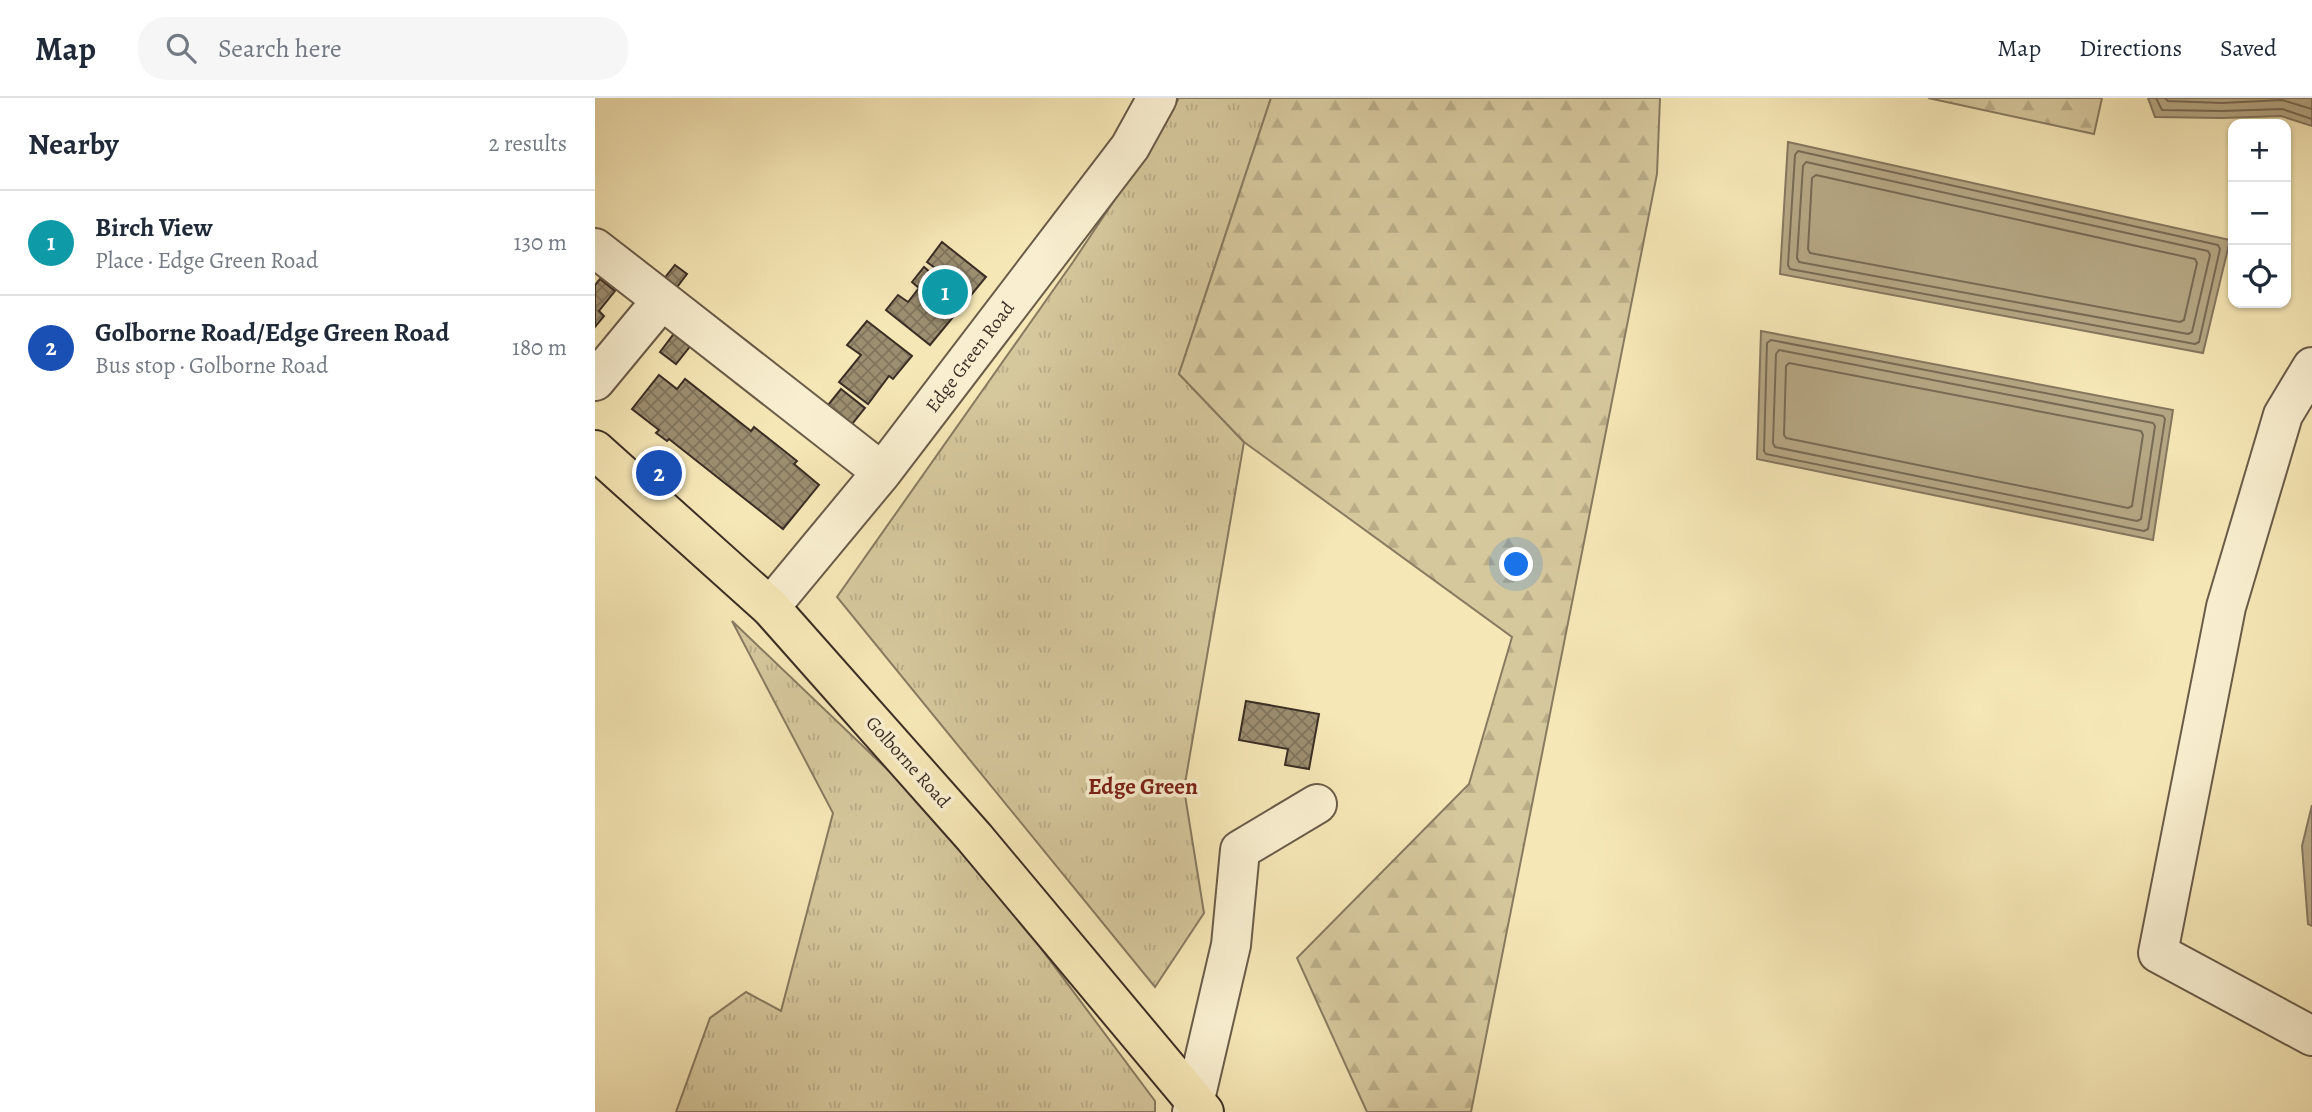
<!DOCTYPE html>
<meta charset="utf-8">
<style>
:root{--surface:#fff;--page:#f6f6f7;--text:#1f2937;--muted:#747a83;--line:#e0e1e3;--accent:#0f766e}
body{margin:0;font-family:Alegreya,serif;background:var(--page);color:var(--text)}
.controls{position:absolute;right:21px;top:21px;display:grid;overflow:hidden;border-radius:14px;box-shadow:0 2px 5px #0004}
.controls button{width:63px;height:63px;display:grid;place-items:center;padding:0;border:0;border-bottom:2px solid var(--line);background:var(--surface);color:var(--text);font:35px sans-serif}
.you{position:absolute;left:922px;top:467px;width:24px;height:24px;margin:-18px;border:5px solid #fff;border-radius:50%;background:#1a73e8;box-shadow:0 0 0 10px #1a73e833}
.badge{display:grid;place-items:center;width:46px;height:46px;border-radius:50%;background:var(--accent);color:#fff;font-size:23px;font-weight:700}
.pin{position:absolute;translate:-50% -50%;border:4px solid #fff;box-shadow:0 2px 7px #0006}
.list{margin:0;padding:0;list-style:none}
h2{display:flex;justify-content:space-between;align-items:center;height:91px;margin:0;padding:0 28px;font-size:30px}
h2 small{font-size:23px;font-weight:400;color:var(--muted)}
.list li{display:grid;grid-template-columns:46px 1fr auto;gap:21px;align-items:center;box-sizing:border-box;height:105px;padding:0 28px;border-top:2px solid var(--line)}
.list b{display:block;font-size:26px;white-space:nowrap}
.list p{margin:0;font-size:23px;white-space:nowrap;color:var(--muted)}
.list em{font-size:23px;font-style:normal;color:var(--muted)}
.icon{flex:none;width:38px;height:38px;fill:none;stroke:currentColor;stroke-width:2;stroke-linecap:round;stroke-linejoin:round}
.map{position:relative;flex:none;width:1717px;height:1014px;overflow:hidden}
header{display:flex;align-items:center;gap:42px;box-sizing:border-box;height:98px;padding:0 35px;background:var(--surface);border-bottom:2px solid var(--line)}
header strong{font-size:33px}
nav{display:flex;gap:38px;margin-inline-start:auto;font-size:24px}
.search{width:490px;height:63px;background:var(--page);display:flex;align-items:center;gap:18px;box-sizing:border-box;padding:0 24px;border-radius:28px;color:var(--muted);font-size:26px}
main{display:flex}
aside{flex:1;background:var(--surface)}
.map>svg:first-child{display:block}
.grass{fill:url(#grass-tufts);stroke:#887b61;stroke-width:2}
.forest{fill:url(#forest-firs);stroke:#887b61;stroke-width:2}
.water{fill:#b6a885;stroke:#85775f;stroke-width:2}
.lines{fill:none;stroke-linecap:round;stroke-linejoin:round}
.shore{stroke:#786b55;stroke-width:2}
.building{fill:url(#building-cross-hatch);stroke:#3b2e25;stroke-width:2}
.minor-casing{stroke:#6a5c49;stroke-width:42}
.major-casing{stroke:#3b2e25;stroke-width:42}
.minor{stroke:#f9efd0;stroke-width:38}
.major{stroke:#f6e7b6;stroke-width:38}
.labels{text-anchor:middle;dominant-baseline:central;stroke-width:7;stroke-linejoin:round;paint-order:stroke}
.street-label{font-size:19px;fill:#3b2e25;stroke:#f9efd0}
.quarter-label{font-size:23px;font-weight:bold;fill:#7a1f14;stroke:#f9efd0}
</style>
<header>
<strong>Map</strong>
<div class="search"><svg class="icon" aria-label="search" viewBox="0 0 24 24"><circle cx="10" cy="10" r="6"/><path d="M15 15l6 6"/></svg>Search here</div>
<nav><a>Map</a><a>Directions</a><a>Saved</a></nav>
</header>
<main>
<aside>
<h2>Nearby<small>2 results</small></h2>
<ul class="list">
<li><span class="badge" style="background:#0f9aa8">1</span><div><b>Birch View</b><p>Place · Edge Green Road</p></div><em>130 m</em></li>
<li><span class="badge" style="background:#1a4fb4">2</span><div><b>Golborne Road/Edge Green Road</b><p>Bus stop · Golborne Road</p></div><em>180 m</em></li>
</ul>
</aside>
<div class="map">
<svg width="1717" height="1014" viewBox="0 0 1717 1014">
<defs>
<pattern id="grass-tufts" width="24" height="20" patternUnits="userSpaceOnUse" patternTransform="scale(1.75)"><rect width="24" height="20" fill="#d6c89d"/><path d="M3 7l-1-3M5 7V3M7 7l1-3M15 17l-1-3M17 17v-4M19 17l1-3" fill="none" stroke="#b9ac87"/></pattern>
<pattern id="forest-firs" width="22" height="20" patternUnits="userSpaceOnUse" patternTransform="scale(1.75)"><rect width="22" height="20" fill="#d6c89d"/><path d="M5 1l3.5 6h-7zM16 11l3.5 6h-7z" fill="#b9ac87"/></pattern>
<pattern id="building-cross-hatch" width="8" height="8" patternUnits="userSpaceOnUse" patternTransform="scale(1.75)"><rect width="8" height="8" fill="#9c8e70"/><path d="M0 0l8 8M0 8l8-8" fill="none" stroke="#80745c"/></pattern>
</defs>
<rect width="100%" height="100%" fill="#f6e7b6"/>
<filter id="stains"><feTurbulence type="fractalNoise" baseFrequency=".00286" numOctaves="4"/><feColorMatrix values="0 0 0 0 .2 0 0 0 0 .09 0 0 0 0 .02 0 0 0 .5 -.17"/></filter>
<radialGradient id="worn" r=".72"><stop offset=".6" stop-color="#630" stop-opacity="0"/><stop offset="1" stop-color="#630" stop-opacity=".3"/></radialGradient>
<path class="grass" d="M 584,0 L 676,0 L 584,276 L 649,344 L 589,691 L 609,815 L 560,889 L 242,499 L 478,164 L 557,46 Z
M 137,523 L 363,739 L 560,1003 L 560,1014 L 81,1014 L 115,920 L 151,894 L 186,913 L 238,715 Z"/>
<path class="forest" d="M 676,0 L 1065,0 L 1062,76 L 876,1014 L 772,1014 L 702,860 L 874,686 L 917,539 L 649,344 L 584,276 Z
M 1333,0 L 1507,0 L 1499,36 Z"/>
<path class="water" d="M 1553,0 L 1717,0 L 1717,28 L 1686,18 L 1627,20 L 1560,19 Z
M 1193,44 L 1635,142 L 1608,255 L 1185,176 Z
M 1166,233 L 1578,312 L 1558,442 L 1162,361 Z
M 1717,707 L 1717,828 L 1713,826 L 1707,748 Z"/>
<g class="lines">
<path class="shore" d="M 1561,0 L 1567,12 L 1627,13 L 1687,11 L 1717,21
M 1570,0 L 1573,3 L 1627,5 L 1687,2 L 1717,11
M 1203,53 L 1623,147 L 1625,151 L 1604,244 L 1600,246 L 1195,171 L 1193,167 L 1200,57 Z
M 1211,64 L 1613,153 L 1615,157 L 1597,234 L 1593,236 L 1204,164 L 1202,160 L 1208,68 Z
M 1221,77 L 1600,161 L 1602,165 L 1589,222 L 1585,224 L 1215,155 L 1213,151 L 1217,80 Z
M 1176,242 L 1568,318 L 1570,321 L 1553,431 L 1549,433 L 1171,356 L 1169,353 L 1172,245 Z
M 1184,252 L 1558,325 L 1560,328 L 1546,421 L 1542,423 L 1180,349 L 1178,345 L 1181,256 Z
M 1194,265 L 1546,333 L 1548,337 L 1537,408 L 1533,410 L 1191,340 L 1189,337 L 1191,268 Z"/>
</g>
<path class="building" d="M 347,144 L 391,179 L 335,247 L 291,212 L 303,197 L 313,204 L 324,190 L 317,184 L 329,169 L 336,175 L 340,170 L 332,164 Z
M 80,167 L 92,176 L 76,197 L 64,187 Z
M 5,181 L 20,193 L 4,213 L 9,218 L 0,229 L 0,187 Z
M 272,223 L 317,258 L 298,281 L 294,278 L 273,306 L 244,284 L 266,257 L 252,247 Z
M 81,233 L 97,246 L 81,266 L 65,254 Z
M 64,277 L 82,291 L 90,281 L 156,333 L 159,329 L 202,363 L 199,366 L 224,387 L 188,431 L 74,341 L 72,343 L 61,335 L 64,332 L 37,311 Z
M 246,291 L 270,310 L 253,331 L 229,312 Z
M 651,603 L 724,616 L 714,671 L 690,667 L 693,651 L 644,642 Z"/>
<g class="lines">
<defs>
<path id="minor" d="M 0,150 L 67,202
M 1717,269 L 1688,317 L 1631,509 L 1563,855 L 1717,938
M 0,283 L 67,202 L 287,374
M 175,509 L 287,374 L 535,49 L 562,0
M 597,1014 L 636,847 L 645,752 L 722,706"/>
<path id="major" d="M 0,352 L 175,509 L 379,739 L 609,1014"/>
</defs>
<use href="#minor" class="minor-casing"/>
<use href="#major" class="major-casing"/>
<use href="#minor" class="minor"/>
<use href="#major" class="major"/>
</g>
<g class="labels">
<g class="street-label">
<text transform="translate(375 259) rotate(-53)">Edge Green Road</text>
<text transform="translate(313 664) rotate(48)">Golborne Road</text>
</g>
<g class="quarter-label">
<text x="548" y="688">Edge Green</text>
</g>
</g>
<rect width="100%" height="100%" filter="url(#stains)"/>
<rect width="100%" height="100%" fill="url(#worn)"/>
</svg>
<div class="controls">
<button>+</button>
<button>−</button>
<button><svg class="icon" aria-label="locate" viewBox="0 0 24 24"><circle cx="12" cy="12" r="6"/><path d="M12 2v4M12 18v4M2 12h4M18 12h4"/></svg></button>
</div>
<div class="you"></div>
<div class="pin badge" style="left:350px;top:194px;background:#0f9aa8">1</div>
<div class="pin badge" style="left:64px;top:375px;background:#1a4fb4">2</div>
</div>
</main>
